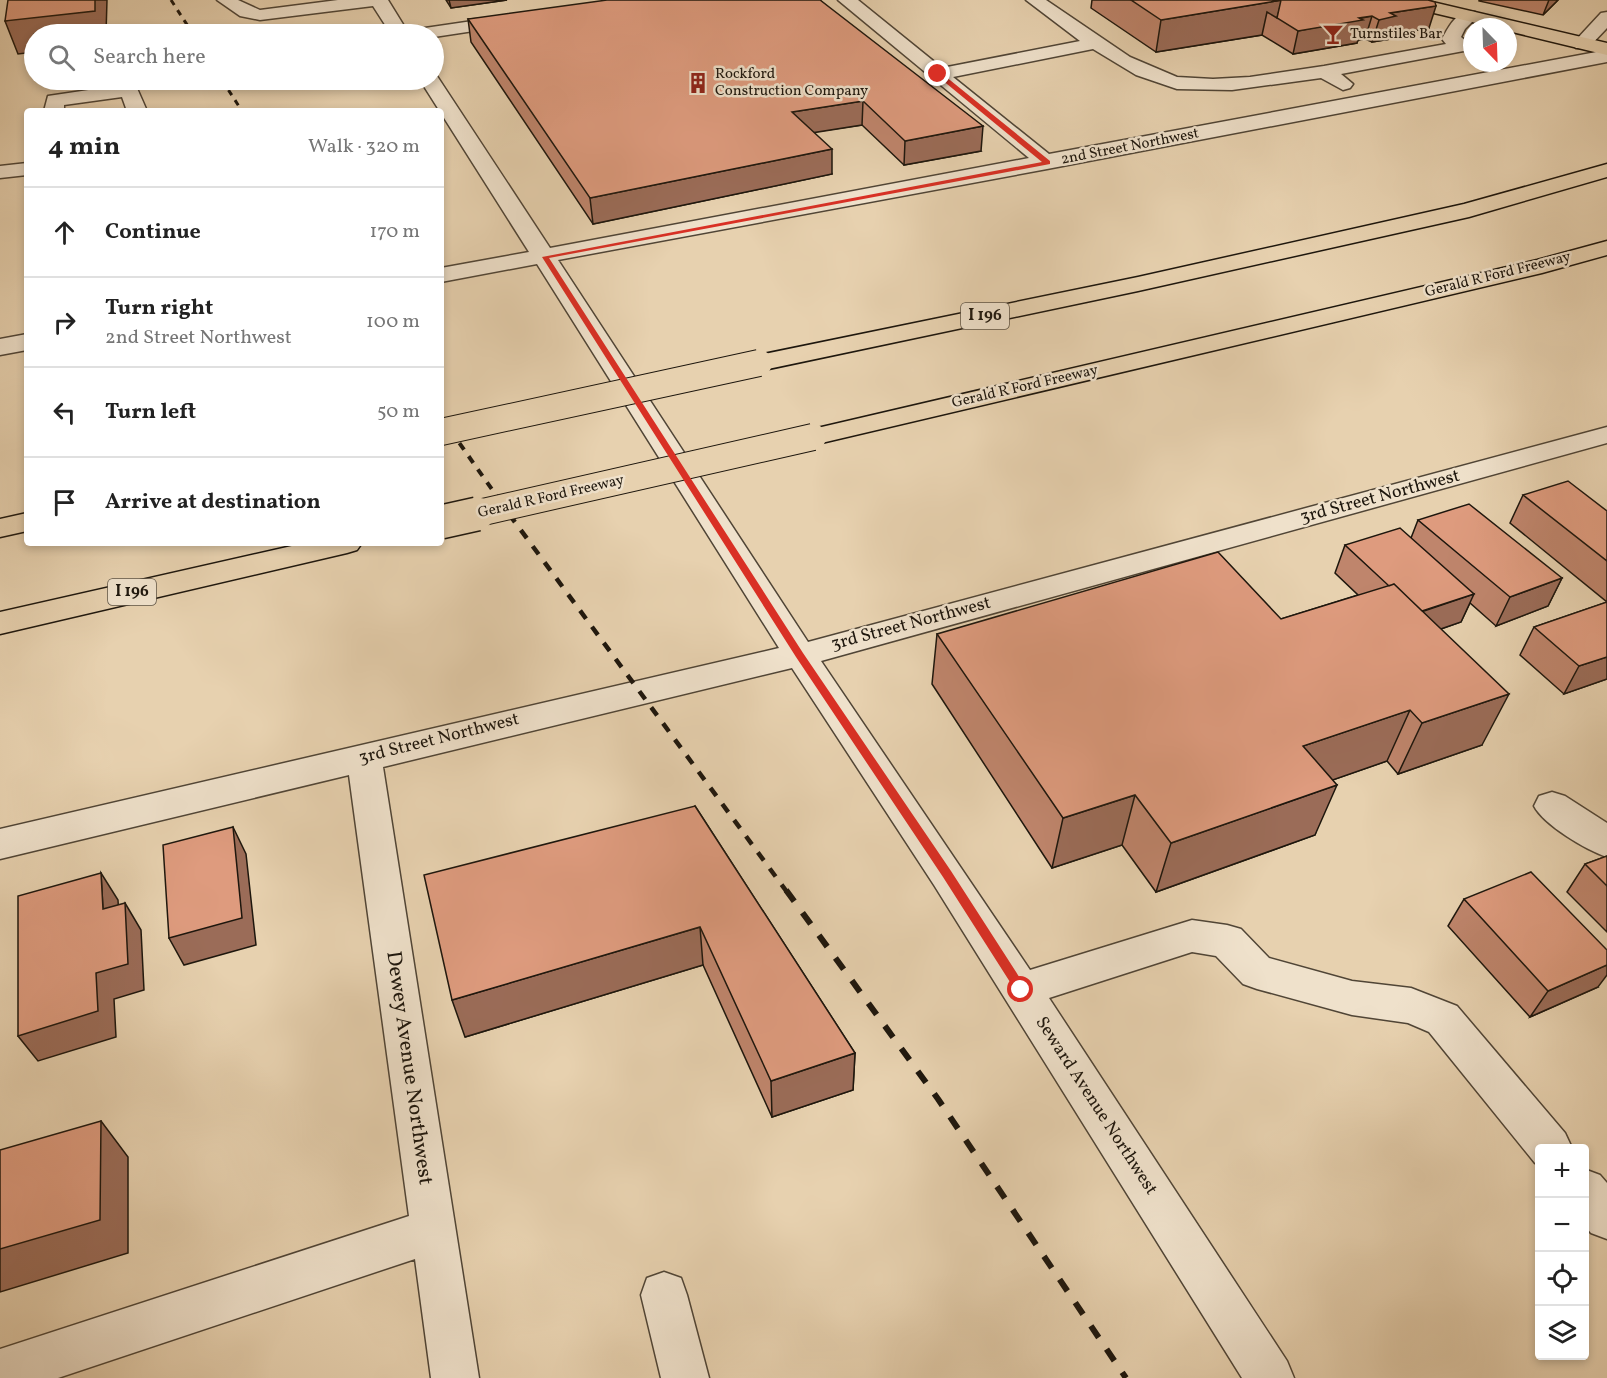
<!DOCTYPE html>
<meta charset="utf-8">
<style>
:root{--surface:#fff;--page:#f6f6f6;--text:#222;--muted:#767676;--line:#e0e0e0}
body{margin:0;font-family:Vollkorn,serif;background:var(--page);color:var(--text)}
.controls{position:absolute;right:18px;bottom:18px;display:grid;overflow:hidden;border-radius:6px;box-shadow:0 3px 9px #0003}
.controls button{width:54px;height:54px;display:grid;place-items:center;padding:0;border:0;border-bottom:2px solid var(--line);background:var(--surface);color:var(--text);font:30px sans-serif}
.compass{position:absolute;left:1463px;top:18px;width:54px;height:54px;border-radius:50%;background:var(--surface);box-shadow:0 3px 9px #0003;rotate:157deg}
.stop{position:absolute;width:18px;height:18px;margin:-14px;border:4px solid #d93025;border-radius:50%;background:#fff}
.stop.end{background:#d93025;border-color:#fff;box-shadow:0 2px 6px #0008}
.list{margin:0;padding:0;list-style:none}
h2{display:flex;justify-content:space-between;align-items:center;height:78px;margin:0;padding:0 24px;font-size:26px}
h2 small{font-size:20px;font-weight:400;color:var(--muted)}
.list li{display:grid;grid-template-columns:39px 1fr auto;gap:18px;align-items:center;box-sizing:border-box;height:90px;padding:0 24px;border-top:2px solid var(--line)}
.list b{display:block;font-size:22px;white-space:nowrap}
.list p{margin:0;font-size:20px;white-space:nowrap;color:var(--muted)}
.list em{font-size:20px;font-style:normal;color:var(--muted)}
.icon{flex:none;width:33px;height:33px;fill:none;stroke:currentColor;stroke-width:2;stroke-linecap:round;stroke-linejoin:round}
.map{position:relative;flex:none;width:1607px;height:1378px;overflow:hidden}
.search{position:absolute;background:var(--surface);box-shadow:0 3px 9px #0003;left:24px;top:24px;width:420px;height:66px;display:flex;align-items:center;gap:15px;box-sizing:border-box;padding:0 21px;border-radius:33px;color:var(--muted);font-size:22px}
.panel{position:absolute;background:var(--surface);box-shadow:0 3px 9px #0003;left:24px;top:108px;width:420px;height:438px;border-radius:6px}
.map>svg:first-child{display:block}
.lines{fill:none;stroke-linecap:round;stroke-linejoin:round}
.minor-casing{stroke:#504536;stroke-width:3}
.major-casing{stroke:#1d160d;stroke-width:3}
.highway-casing{stroke:#1d160d;stroke-width:3}
.minor{fill:#efe1cb;fill-rule:evenodd}
.major{fill:#e7d1af;fill-rule:evenodd}
.highway{fill:#e7d1af;fill-rule:evenodd}
.rail-far3{stroke:#1d160d;stroke-width:3;stroke-dasharray:6 6;stroke-linecap:butt}
.rail-far2{stroke:#1d160d;stroke-width:4;stroke-dasharray:8 8;stroke-linecap:butt}
.rail-far1{stroke:#1d160d;stroke-width:4.5;stroke-dasharray:10 10;stroke-linecap:butt}
.rail{stroke:#1d160d;stroke-width:6;stroke-dasharray:14 14;stroke-linecap:butt}
.highway-bridge-far1-casing{stroke:#1d160d;stroke-width:28;stroke-linecap:butt}
.highway-bridge-casing{stroke:#1d160d;stroke-width:36;stroke-linecap:butt}
.highway-bridge-far1{stroke:#e7d1af;stroke-width:26}
.highway-bridge{stroke:#e7d1af;stroke-width:33}
.wall{fill:#bf856c;stroke:#1d160d;stroke-width:1.5}
.shaded-wall{fill:#9b6c58;stroke:#1d160d;stroke-width:1.5}
.building{fill:#de9b7e;stroke:#1d160d;stroke-width:1.5}
.route{fill:#d93025}
.labels{text-anchor:middle;dominant-baseline:central;stroke-width:5;stroke-linejoin:round;paint-order:stroke}
.far-poi-label{font-size:15px;fill:#1d160d;stroke:#efe1cb;text-anchor:start}
.far-street-label{font-size:15px;fill:#1d160d;stroke:#efe1cb}
.shield{fill:#efe1cb;stroke:#5c5346;stroke-width:1.5}
.shield-label{font-size:16px;font-weight:bold;fill:#1d160d}
.street-label{font-size:18px;fill:#1d160d;stroke:#efe1cb}
.near-street-label{font-size:21px;fill:#1d160d;stroke:#efe1cb}
</style>
<div class="map">
<svg width="1607" height="1378" viewBox="0 0 1607 1378">
<rect width="100%" height="100%" fill="#e7d1af"/>
<filter id="stains"><feTurbulence type="fractalNoise" baseFrequency=".00333" numOctaves="4"/><feColorMatrix values="0 0 0 0 .2 0 0 0 0 .09 0 0 0 0 .02 0 0 0 .5 -.17"/></filter>
<radialGradient id="worn" r=".72"><stop offset=".6" stop-color="#630" stop-opacity="0"/><stop offset="1" stop-color="#630" stop-opacity=".3"/></radialGradient>
<g class="lines">
<defs>
<path id="minor" d="M 217,0 L 238,0 L 260,10 L 338,0 L 388,0 L 409,34 L 412,30 L 418,29 L 513,15 L 519,16 L 522,20 L 519,24 L 513,25 L 434,37 L 434,34 L 391,34 L 373,6 L 260,20 L 240,16 Z
M 838,0 L 858,0 L 942,68 L 1080,41 L 1026,0 L 1046,0 L 1130,57 L 1177,77 L 1213,79 L 1250,77 L 1324,66 L 1446,44 L 1442,39 C 1449,26 1458,8 1475,12 L 1478,16 L 1465,29 L 1461,37 L 1472,46 L 1469,50 L 1341,74 L 1353,84 L 1350,88 L 1343,90 L 1321,78 L 1232,90 L 1177,89 L 1136,75 L 1093,49 L 953,77 L 1049,154 L 1607,50 L 1607,62 L 1047,169 L 558,260 L 808,642 L 1607,427 L 1607,443 L 821,661 L 1030,970 L 1192,920 L 1227,925 L 1241,929 L 1269,958 L 1352,981 L 1411,988 L 1457,1006 L 1565,1133 L 1572,1148 L 1540,1148 L 1540,1164 L 1535,1163 L 1429,1032 L 1408,1023 L 1352,1015 L 1257,989 L 1243,984 L 1216,956 L 1192,952 L 1049,998 L 1287,1361 L 1294,1378 L 1242,1378 L 934,885 L 792,668 L 383,767 L 479,1378 L 431,1378 L 415,1259 L 58,1378 L 0,1378 L 0,1349 L 409,1216 L 349,775 L 0,859 L 0,829 L 779,648 L 537,264 L 441,282 L 441,268 L 529,252 L 420,80 L 434,80 L 434,75 L 437,76 L 550,248 L 1029,158 Z
M 1607,12 L 1607,28 L 1588,48 L 1576,48 L 1573,44 L 1576,40 L 1601,13 Z
M 129,84 L 136,86 L 147,111 L 127,111 L 122,97 L 64,105 L 64,111 L 44,111 L 48,96 Z
M 27,163 L 27,175 L 0,178 L 0,166 Z
M 27,334 L 27,350 L 0,355 L 0,339 Z
M 1552,792 L 1565,796 L 1607,823 L 1607,857 C 1586,850 1544,825 1534,806 L 1539,796 Z
M 1584,1169 L 1600,1175 L 1607,1183 L 1607,1239 L 1591,1233 L 1584,1225 Z
M 664,1272 L 681,1278 L 687,1295 L 709,1378 L 661,1378 L 641,1295 L 647,1278 Z"/>
<path id="major" d="M 1393,0 L 1424,0 L 1607,43 L 1607,55 L 1508,31 L 1508,27 L 1493,27 L 1396,4 Z"/>
<path id="highway" d="M 1607,164 L 1607,177 L 1469,217 L 1138,291 L 759,371 L 750,368 L 746,363 L 750,358 L 759,355 L 1138,277 L 1464,204 Z
M 1607,241 L 1607,255 L 1542,273 L 813,445 L 803,443 L 799,437 L 803,431 L 813,429 L 1537,260 Z
M 27,513 L 27,531 L 0,537 L 0,519 Z
M 305,543 L 362,543 L 357,550 L 347,553 L 0,634 L 0,612 Z"/>
</defs>
<use href="#minor" class="minor-casing"/>
<use href="#major" class="major-casing"/>
<use href="#highway" class="highway-casing"/>
<use href="#minor" class="minor"/>
<use href="#major" class="major"/>
<use href="#highway" class="highway"/>
<path class="rail-far3" d="M 171,0 L 193,34
M 222,80 L 242,111"/>
<path class="rail-far2" d="M 441,417 L 510,515"/>
<path class="rail-far1" d="M 509,514 L 787,892"/>
<path class="rail" d="M 786,890 L 938,1099 L 1126,1378"/>
<defs>
<path id="highway-bridge-far1" d="M 441,432 L 759,363
M 470,515 L 813,437"/>
<path id="highway-bridge" d="M 441,522 L 477,514"/>
</defs>
<use href="#highway-bridge-far1" class="highway-bridge-far1-casing"/>
<use href="#highway-bridge" class="highway-bridge-casing"/>
<use href="#highway-bridge-far1" class="highway-bridge-far1"/>
<use href="#highway-bridge" class="highway-bridge"/>
</g>
<path class="wall" d="M 446,0 L 507,0 L 451,8 Z
M 820,0 L 981,151 L 904,165 L 862,125 L 814,132 L 832,174 L 593,224 L 471,42 L 468,19 Z
M 1092,0 L 1428,0 L 1429,28 L 1391,35 L 1390,39 L 1372,42 L 1365,39 L 1358,40 L 1357,43 L 1293,54 L 1262,35 L 1156,52 L 1091,8 Z
M 1479,0 L 1558,0 L 1543,15 L 1479,1 Z
M 1523,495 L 1607,511 L 1607,602 L 1510,523 Z
M 1418,520 L 1562,578 L 1548,606 L 1496,626 L 1470,603 L 1461,622 L 1441,629 L 1482,745 L 1398,774 L 1387,761 L 1332,780 L 1315,835 L 1156,892 L 1122,845 L 1052,868 L 932,684 L 937,634 L 1281,619 L 1358,595 L 1335,573 L 1345,545 L 1411,538 Z
M 1607,602 L 1607,679 L 1564,694 L 1520,655 L 1534,627 Z
M 695,806 L 855,1053 L 853,1090 L 772,1117 L 703,965 L 465,1037 Z
M 1607,856 L 1607,932 L 1567,892 L 1585,864 Z
M 1464,899 L 1598,987 L 1530,1017 L 1448,926 Z"/>
<path class="shaded-wall" d="M 95,0 L 107,0 L 106,34 L 34,34 L 34,52 L 18,54 L 5,21 Z
M 449,0 L 507,0 L 451,8 Z
M 1282,0 L 1277,18 L 1267,12 L 1262,35 L 1156,52 L 1161,20 Z
M 1549,0 L 1558,0 L 1543,15 Z
M 1436,6 L 1429,28 L 1391,35 L 1390,39 L 1372,42 L 1379,20 L 1390,13 Z
M 1372,16 L 1365,39 L 1358,40 L 1357,43 L 1293,54 L 1298,31 Z
M 863,101 L 862,125 L 792,136 L 792,112 Z
M 983,126 L 981,151 L 904,165 L 905,141 Z
M 832,149 L 832,174 L 593,224 L 590,198 Z
M 1562,578 L 1548,606 L 1496,626 L 1510,597 Z
M 1474,594 L 1461,622 L 1406,641 L 1418,613 Z
M 1607,657 L 1607,679 L 1564,694 L 1579,666 Z
M 1509,694 L 1482,745 L 1398,774 L 1422,723 Z
M 1410,710 L 1387,761 L 1284,797 L 1303,746 Z
M 1337,785 L 1315,835 L 1156,892 L 1171,843 Z
M 1135,795 L 1122,845 L 1052,868 L 1063,818 Z
M 233,827 L 246,854 L 256,945 L 184,965 L 169,938 Z
M 101,873 L 118,900 L 120,936 L 103,909 Z
M 125,903 L 141,930 L 144,990 L 114,999 L 116,1037 L 38,1061 L 18,1036 L 96,973 Z
M 700,927 L 703,965 L 465,1037 L 452,1000 Z
M 1607,965 L 1607,975 L 1598,987 L 1530,1017 L 1548,991 Z
M 855,1053 L 853,1090 L 772,1117 L 771,1081 Z
M 101,1121 L 128,1157 L 128,1253 L 0,1292 L 0,1249 Z"/>
<path class="building" d="M 8,0 L 95,0 L 95,11 L 5,21 Z
M 607,0 L 820,0 L 983,126 L 905,141 L 863,101 L 792,112 L 832,149 L 590,198 L 468,19 Z
M 1131,0 L 1282,0 L 1161,20 Z
M 1281,0 L 1428,0 L 1435,2 L 1436,6 L 1390,13 L 1396,16 L 1379,20 L 1372,16 L 1359,18 L 1363,20 L 1298,31 L 1277,18 Z
M 1568,481 L 1607,511 L 1607,561 L 1523,495 Z
M 1469,504 L 1562,578 L 1510,597 L 1418,520 Z
M 1400,528 L 1474,594 L 1422,611 L 1394,584 L 1389,586 L 1345,545 Z
M 1218,552 L 1281,619 L 1394,584 L 1509,694 L 1422,723 L 1410,710 L 1303,746 L 1337,785 L 1171,843 L 1135,795 L 1063,818 L 937,634 Z
M 1607,602 L 1607,657 L 1579,666 L 1534,627 Z
M 695,806 L 855,1053 L 771,1081 L 700,927 L 452,1000 L 424,875 Z
M 233,827 L 242,918 L 169,938 L 163,845 Z
M 1607,856 L 1607,886 L 1585,864 Z
M 1531,872 L 1607,950 L 1607,965 L 1548,991 L 1464,899 Z
M 101,873 L 103,909 L 125,903 L 128,964 L 96,973 L 98,1011 L 18,1036 L 18,896 Z
M 101,1121 L 100,1220 L 0,1249 L 0,1150 Z"/>
<path class="route" d="M 936,72 L 940,72 L 1050,161 L 1050,164 L 549,258 L 803,653 L 951,871 L 1025,986 L 1025,993 L 1017,993 L 943,877 L 796,657 L 542,257 L 1042,162 L 936,75 Z"/>
<defs>
<symbol id="bar-bare" viewBox="-9 -9 18 18"><path d="M-6-5H6L.8 .8V4.5H3.5V6h-7V4.5H-.8V.8Z" fill="#8f2418" stroke="#efe1cb" stroke-width="2.5" paint-order="stroke"/></symbol>
<symbol id="building-bare" viewBox="-9 -9 18 18"><path d="M-4-6H4V6H1V3H-1V6H-4ZM-2.5-4.3h1.7v1.8h-1.7ZM.8-4.3h1.7v1.8H.8ZM-2.5-1h1.7V.8h-1.7ZM.8-1h1.7V.8H.8Z" fill="#8f2418" stroke="#efe1cb" stroke-width="2.5" paint-order="stroke"/></symbol>
</defs>
<g fill-rule="evenodd">
<use href="#bar-bare" x="1318" y="19" width="30" height="30"/>
<use href="#building-bare" x="683" y="68" width="30" height="30"/>
</g>
<g class="labels">
<g class="far-poi-label">
<text x="1350" y="34">Turnstiles Bar</text>
<text x="715" y="74">Rockford<tspan x="715" dy="17">Construction Company</tspan></text>
</g>
<g class="far-street-label">
<text transform="translate(1130 147) rotate(-11)">2nd Street Northwest</text>
<text transform="translate(1498 275) rotate(-14)">Gerald R Ford Freeway</text>
<text transform="translate(1025 387) rotate(-13)">Gerald R Ford Freeway</text>
<text transform="translate(551 497) rotate(-13)">Gerald R Ford Freeway</text>
</g>
<g class="shield">
<rect x="961" y="303" width="48" height="26" rx="4.5"/>
<rect x="108" y="579" width="48" height="26" rx="4.5"/>
</g>
<g class="shield-label">
<text x="985" y="316">I 196</text>
<text x="132" y="592">I 196</text>
</g>
<g class="street-label">
<text transform="translate(1380 497) rotate(-15)">3rd Street Northwest</text>
<text transform="translate(911 624) rotate(-15)">3rd Street Northwest</text>
<text transform="translate(439 739) rotate(-14)">3rd Street Northwest</text>
<text transform="translate(1096 1106) rotate(57)">Seward Avenue Northwest</text>
</g>
<g class="near-street-label">
<text transform="translate(409 1068) rotate(82)">Dewey Avenue Northwest</text>
</g>
</g>
<rect width="100%" height="100%" filter="url(#stains)"/>
<rect width="100%" height="100%" fill="url(#worn)"/>
</svg>
<div class="controls">
<button>+</button>
<button>−</button>
<button><svg class="icon" aria-label="locate" viewBox="0 0 24 24"><circle cx="12" cy="12" r="6"/><path d="M12 2v4M12 18v4M2 12h4M18 12h4"/></svg></button>
<button><svg class="icon" aria-label="layers" viewBox="0 0 24 24"><path d="M12 4l9 5-9 5-9-5zM3 14l9 5 9-5"/></svg></button>
</div>
<svg class="compass" viewBox="-18 -18 36 36"><path d="M0-13l5 13h-10z" fill="#e53935"/><path d="M0 13l5-13h-10z" fill="#767676"/></svg>
<div class="stop" style="left:1021px;top:990px"></div>
<div class="stop end" style="left:938px;top:74px"></div>
<div class="search"><svg class="icon" aria-label="search" viewBox="0 0 24 24"><circle cx="10" cy="10" r="6"/><path d="M15 15l6 6"/></svg>Search here</div>
<section class="panel">
<h2>4 min<small>Walk · 320 m</small></h2>
<ul class="list">
<li><svg class="icon" aria-label="ahead" viewBox="0 0 24 24"><path d="M12 20V5M6 11l6-6 6 6"/></svg><div><b>Continue</b></div><em>170 m</em></li>
<li><svg class="icon" aria-label="right" viewBox="0 0 24 24"><path d="M7 20v-9h11M14 6l5 5-5 5"/></svg><div><b>Turn right</b><p>2nd Street Northwest</p></div><em>100 m</em></li>
<li><svg class="icon" aria-label="left" viewBox="0 0 24 24"><path d="M17 20v-9H6M10 6l-5 5 5 5"/></svg><div><b>Turn left</b></div><em>50 m</em></li>
<li><svg class="icon" aria-label="arrive" viewBox="0 0 24 24"><path d="M6 21V4h12l-3 4 3 4H6"/></svg><div><b>Arrive at destination</b></div></li>
</ul>
</section>
</div>
